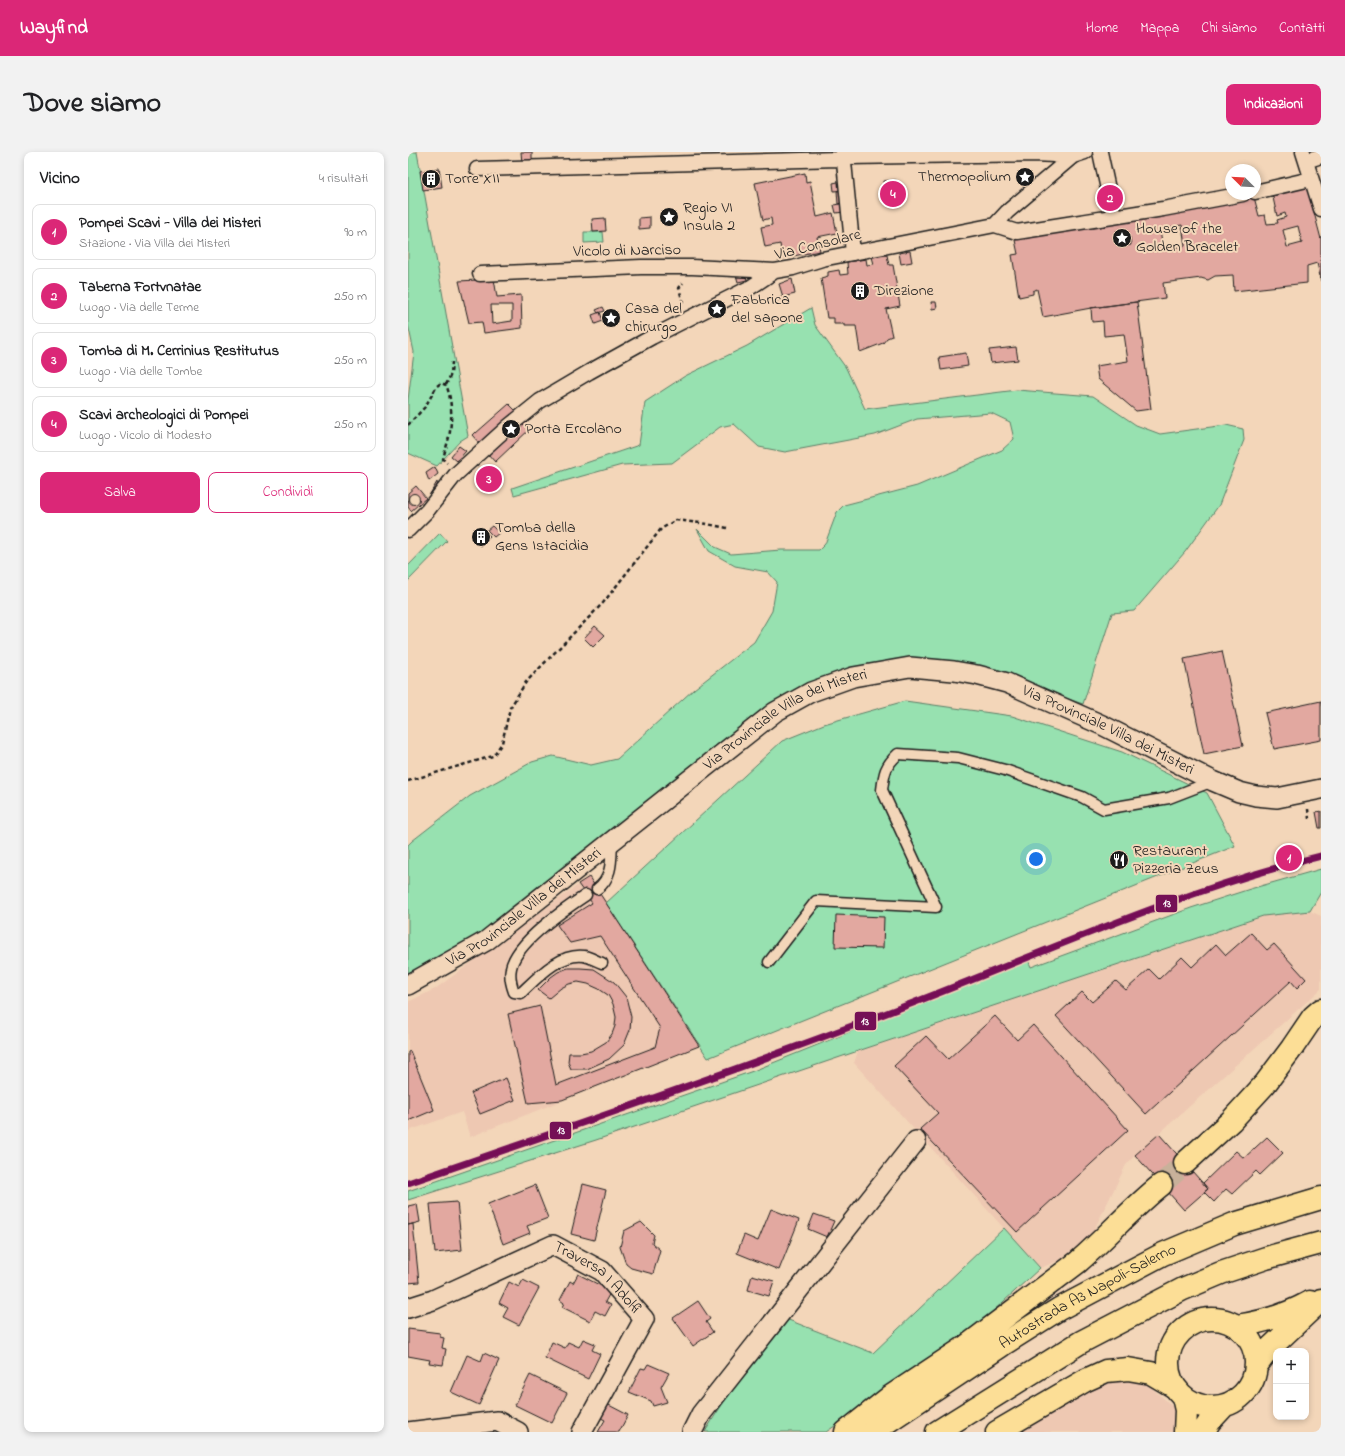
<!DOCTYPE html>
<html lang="it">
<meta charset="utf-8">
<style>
:root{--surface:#fff;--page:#f2f2f2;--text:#202124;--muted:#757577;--line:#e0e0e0;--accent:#db2777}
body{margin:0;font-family:"Indie Flower",sans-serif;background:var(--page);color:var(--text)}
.controls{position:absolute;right:12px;bottom:12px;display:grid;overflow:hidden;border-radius:8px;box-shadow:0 2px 6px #0003}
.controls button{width:36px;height:36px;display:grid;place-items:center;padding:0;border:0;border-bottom:1px solid var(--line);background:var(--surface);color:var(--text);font:20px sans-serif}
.compass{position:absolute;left:817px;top:12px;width:36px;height:36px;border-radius:50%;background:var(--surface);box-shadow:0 2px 6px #0003;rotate:294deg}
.you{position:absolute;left:628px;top:707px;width:14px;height:14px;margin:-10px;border:3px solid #fff;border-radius:50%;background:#1a73e8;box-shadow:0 0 0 6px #1a73e833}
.badge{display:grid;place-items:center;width:26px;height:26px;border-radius:50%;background:var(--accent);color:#fff;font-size:13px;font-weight:700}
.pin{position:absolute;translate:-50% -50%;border:2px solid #fff;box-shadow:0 1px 4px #0006}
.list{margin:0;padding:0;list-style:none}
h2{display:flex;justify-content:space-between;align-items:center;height:52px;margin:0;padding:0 16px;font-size:17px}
h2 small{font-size:13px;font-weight:400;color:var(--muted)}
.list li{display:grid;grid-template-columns:26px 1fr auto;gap:12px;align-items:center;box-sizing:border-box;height:56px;margin:0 8px 8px;padding:0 8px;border:1px solid var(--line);border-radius:8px}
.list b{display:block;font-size:15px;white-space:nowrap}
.list p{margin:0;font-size:13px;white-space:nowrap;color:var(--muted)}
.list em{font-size:13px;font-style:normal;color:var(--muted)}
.actions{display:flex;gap:8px;padding:12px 16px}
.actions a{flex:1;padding:9px 0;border:1px solid var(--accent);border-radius:8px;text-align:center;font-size:14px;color:var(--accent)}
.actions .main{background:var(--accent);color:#fff}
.map{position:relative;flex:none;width:913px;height:1280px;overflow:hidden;border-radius:8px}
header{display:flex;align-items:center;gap:24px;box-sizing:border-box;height:56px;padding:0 20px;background:var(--accent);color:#fff}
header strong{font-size:19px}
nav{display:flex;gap:22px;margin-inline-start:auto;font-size:14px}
.intro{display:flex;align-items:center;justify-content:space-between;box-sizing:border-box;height:96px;padding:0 24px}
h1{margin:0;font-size:28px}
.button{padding:10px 18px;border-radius:8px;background:var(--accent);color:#fff;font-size:14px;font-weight:700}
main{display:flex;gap:24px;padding:0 24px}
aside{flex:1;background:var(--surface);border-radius:8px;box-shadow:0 2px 6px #0003}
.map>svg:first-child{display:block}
.built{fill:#eec8b2}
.green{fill:#97e1b0;stroke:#5a7e66}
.building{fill:#e2a8a0;stroke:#1c1c1c;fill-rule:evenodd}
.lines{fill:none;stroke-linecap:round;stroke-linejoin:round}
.motorway-tunnel{stroke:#c8b19a;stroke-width:22;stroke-dasharray:22 11;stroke-linecap:butt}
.service-casing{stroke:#1c1c1c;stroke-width:13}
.pedestrian-casing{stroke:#1c1c1c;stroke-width:17}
.minor-casing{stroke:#1c1c1c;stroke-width:22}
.primary-casing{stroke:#1c1c1c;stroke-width:25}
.motorway-casing{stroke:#1c1c1c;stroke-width:25}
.path{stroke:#1c1c1c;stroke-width:2.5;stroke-dasharray:4 3;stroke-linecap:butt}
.service{stroke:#f3d6b9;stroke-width:10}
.pedestrian{stroke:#f3d6b9;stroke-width:14}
.minor{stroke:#f3d6b9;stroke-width:19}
.primary{stroke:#fcde96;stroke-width:22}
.motorway{stroke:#fcde96;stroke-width:22}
.rail-1-casing{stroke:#f3d6b9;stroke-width:10}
.rail-1{stroke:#751056;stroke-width:7}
.labels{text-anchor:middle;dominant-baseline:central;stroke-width:4;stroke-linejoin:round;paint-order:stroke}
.poi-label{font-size:16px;fill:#1c1c1c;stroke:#f3d6b9;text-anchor:start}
.street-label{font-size:16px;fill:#1c1c1c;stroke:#f3d6b9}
.line-badge{stroke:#f3d6b9;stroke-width:1.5}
.badge-label{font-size:11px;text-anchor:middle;font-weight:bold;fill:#fff}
</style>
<header>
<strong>Wayfind</strong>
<nav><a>Home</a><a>Mappa</a><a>Chi siamo</a><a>Contatti</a></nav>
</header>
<div class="intro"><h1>Dove siamo</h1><a class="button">Indicazioni</a></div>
<main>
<aside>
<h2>Vicino<small>4 risultati</small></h2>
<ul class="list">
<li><span class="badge">1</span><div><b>Pompei Scavi - Villa dei Misteri</b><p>Stazione · Via Villa dei Misteri</p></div><em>90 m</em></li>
<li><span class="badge">2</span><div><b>Taberna Fortvnatae</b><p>Luogo · Via delle Terme</p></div><em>250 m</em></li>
<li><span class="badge">3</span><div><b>Tomba di M. Cerrinius Restitutus</b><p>Luogo · Via delle Tombe</p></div><em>250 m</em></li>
<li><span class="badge">4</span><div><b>Scavi archeologici di Pompei</b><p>Luogo · Vicolo di Modesto</p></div><em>250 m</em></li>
</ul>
<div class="actions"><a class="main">Salva</a><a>Condividi</a></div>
</aside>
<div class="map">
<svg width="913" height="1280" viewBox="0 0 913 1280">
<rect width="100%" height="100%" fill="#f3d6b9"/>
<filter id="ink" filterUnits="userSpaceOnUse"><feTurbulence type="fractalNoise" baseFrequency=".025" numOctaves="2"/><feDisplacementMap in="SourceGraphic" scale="8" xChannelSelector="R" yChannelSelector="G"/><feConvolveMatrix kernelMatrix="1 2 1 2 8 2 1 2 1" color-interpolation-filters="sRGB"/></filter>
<g filter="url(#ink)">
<path class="built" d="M 181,725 L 291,894 L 62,985 L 54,960 L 0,979 L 0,850 L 27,837 Z
M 902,759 L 913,764 L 913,837 L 727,1003 L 718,1013 L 683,1084 L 650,1109 L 632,1116 L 446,911 L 450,899 L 855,764 Z
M 718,1224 L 738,1231 L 762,1252 L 789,1280 L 610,1280 L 696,1229 Z"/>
<path class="green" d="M 0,0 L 9,0 L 60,284 L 52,289 L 29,314 L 0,301 L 0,248 L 6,200 L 0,172 Z
M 176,80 L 195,80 L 196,90 L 176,91 Z
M 403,156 L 407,173 L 438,216 L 457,257 L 609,238 L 685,244 L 728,273 L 752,282 L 818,273 L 835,277 L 836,288 L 811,353 L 777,400 L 726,459 L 704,461 L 675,552 L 555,511 L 524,508 L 389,539 L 63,789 L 0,825 L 0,693 L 4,689 L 62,644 L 124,610 L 145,604 L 183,613 L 209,607 L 286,537 L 346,490 L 364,459 L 369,430 L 360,420 L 327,414 L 301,399 L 289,377 L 307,395 L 323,402 L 373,398 L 411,398 L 417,392 L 429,360 L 436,353 L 509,334 L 594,298 L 606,287 L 602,270 L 583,261 L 509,267 L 467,283 L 377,300 L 351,295 L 326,272 L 312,275 L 264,311 L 214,313 L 106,343 L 104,336 L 231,293 L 237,250 L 277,224 L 339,194 Z
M 32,381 L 39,389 L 0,429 L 0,414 Z
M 497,549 L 604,564 L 714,600 L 799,641 L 827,694 L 300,906 L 198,751 L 374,589 L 416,572 Z
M 913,717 L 913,740 L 902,759 L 855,764 L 450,899 L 188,988 L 0,1048 L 0,1039 L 345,919 L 620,808 L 623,815 L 783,756 L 842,737 Z
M 596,1076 L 632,1116 L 557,1185 L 418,1280 L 297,1280 C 320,1240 350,1203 378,1167 L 465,1201 Z"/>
<path class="building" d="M 113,0 L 124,0 L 124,10 L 114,11 Z
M 31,16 L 34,35 L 15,38 L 12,19 Z
M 397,21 L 398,30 L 402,29 L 409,65 L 425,61 L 429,81 L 409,85 L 412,99 L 374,106 L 372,92 L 357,95 L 353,75 L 364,73 L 363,66 L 355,68 L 347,31 Z
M 488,28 L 489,37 L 476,38 L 476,29 Z
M 434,29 L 434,38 L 426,39 L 425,31 Z
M 899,34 L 913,87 L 913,129 L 909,111 L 899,114 L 899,131 L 826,139 L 825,123 L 807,124 L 800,128 L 793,126 L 755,131 L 757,146 L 683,156 L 635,165 L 629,137 L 625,139 L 625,142 L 611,145 L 604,103 L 610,102 L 607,88 L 846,45 L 851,64 L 857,63 L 859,72 L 870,71 L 869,68 L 878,65 L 877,61 L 869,64 L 864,41 ZM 774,73 L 777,94 L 755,98 L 752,77 ZM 890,74 L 894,91 L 879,95 L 875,78 ZM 722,85 L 723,93 L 718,94 L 717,86 Z
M 434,38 L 436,51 L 430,52 L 429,39 Z
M 436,51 L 436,60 L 428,61 L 426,53 Z
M 242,65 L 242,76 L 231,77 L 231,66 Z
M 197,66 L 198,79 L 185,80 L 184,67 Z
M 502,99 L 504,110 L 493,112 L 491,101 Z
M 479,103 L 481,113 L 485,113 L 492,154 L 478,157 L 484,184 L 479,186 L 475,191 L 452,200 L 448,174 L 436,174 L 436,172 L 426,172 L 426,166 L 419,166 L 413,126 L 420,124 L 420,120 L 431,118 L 432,123 L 440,122 L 439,110 L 458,107 L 459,113 L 466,112 L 464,105 Z
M 337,121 L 339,128 L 330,130 L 328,123 Z
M 86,127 L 89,145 L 113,143 L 114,176 L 76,181 L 74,170 L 61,171 L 51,129 ZM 83,153 L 104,153 L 104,169 L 84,172 Z
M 384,127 L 387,142 L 375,145 L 371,132 Z
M 379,144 L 381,150 L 371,153 L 370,146 Z
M 523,150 L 528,150 L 529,156 L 524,157 Z
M 729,150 L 743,257 L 728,259 L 690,227 L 688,214 L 720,209 L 716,182 L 696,184 L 695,169 L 684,170 L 683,156 Z
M 195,155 L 197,159 L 190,161 L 188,158 Z
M 192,160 L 195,169 L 187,172 L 184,163 Z
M 608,195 L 610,208 L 583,211 L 581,198 Z
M 558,201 L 560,214 L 533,218 L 531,205 Z
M 101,252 L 109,260 L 72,292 L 64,283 L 67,280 L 68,281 Z
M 117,269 L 123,276 L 87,310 L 80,302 Z
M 51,294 L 58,299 L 49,309 L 43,304 Z
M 27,315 L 30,322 L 21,329 L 18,321 Z
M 82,322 L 86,327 L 80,332 L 76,328 Z
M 29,330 L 30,339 L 22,342 Z
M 8,334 L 18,346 L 3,359 L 0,355 L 0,341 Z
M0.5 347a5.5 5.5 0 1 1 11 0a5.5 5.5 0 1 1-11 0Z
M 84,374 L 91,381 L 86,385 L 79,378 Z
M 73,375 L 82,384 L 73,394 L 64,385 Z
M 187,474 L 197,483 L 185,495 L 176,486 Z
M 814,499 L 835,594 L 796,602 L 776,507 Z
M 913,549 L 913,588 L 866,597 L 857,561 Z
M 913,659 L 913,676 L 911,676 L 908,660 Z
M 181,725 L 291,894 L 154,948 L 120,951 L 100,862 L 132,854 L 148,933 L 247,895 L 252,876 L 192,784 L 162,791 L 149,773 L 184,751 L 170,732 Z
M 428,763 L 476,765 L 475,796 L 427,795 Z
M 843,781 L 859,798 L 866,792 L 898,827 L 889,836 L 883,829 L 738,962 L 648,864 L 674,840 L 684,850 L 708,829 L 718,838 L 741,817 L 751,827 L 774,805 L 784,815 L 808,792 L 818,803 Z
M 160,816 L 172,816 L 186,817 L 206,830 L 218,845 L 223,865 L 222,878 L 216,893 L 201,907 L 179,917 L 163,917 L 160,910 L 161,901 L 173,901 L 183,899 L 198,890 L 204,882 L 207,874 L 208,865 L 205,852 L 200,843 L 191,837 L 180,832 L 170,830 L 161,832 L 153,836 L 141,846 L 130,838 L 143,825 L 150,820 Z
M 587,864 L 609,888 L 625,873 L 720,978 L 609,1080 L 512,977 L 530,961 L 486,914 L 518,884 L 540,907 Z
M 2,899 L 26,958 L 0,969 L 0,900 Z
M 98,926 L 107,948 L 72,962 L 63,941 Z
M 751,982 L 800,1037 L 776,1058 L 727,1003 Z
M 859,985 L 875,1001 L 852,1023 L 848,1019 L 824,1042 L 818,1037 L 806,1050 L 796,1040 L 800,1037 L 795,1031 L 828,999 L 836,1006 Z
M 175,1032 L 198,1038 L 186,1088 L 163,1082 Z
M 127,1033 L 140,1066 L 119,1074 L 122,1081 L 95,1092 L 80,1052 Z
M 49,1050 L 54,1098 L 27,1101 L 22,1052 Z
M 9,1052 L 12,1070 L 0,1073 L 0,1054 Z
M 363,1057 L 391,1068 L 371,1118 L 329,1101 L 336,1083 L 350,1089 Z
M 406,1062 L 426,1069 L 419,1085 L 400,1077 Z
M 233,1070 L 246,1083 L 244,1091 L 252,1098 L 245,1122 L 223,1116 L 218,1112 L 212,1095 L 216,1079 Z
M 5,1072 L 11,1130 L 0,1131 L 0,1073 Z
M 170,1122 L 203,1139 L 197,1150 L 203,1153 L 197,1164 L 187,1159 L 182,1169 L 154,1155 L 156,1151 L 152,1148 L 162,1129 L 165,1131 Z
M 344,1123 L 366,1129 L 361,1144 L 340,1138 Z
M 115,1128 L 131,1136 L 111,1173 L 95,1165 L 100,1156 L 91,1151 L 101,1130 L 111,1135 Z
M 290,1149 L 302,1167 L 298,1170 L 305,1180 L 285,1194 L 265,1166 Z
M 0,1177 L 32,1181 L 32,1185 L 36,1186 L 34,1196 L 38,1197 L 35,1213 L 21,1211 L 22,1208 L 0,1204 Z
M 175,1187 L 187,1192 L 184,1198 L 192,1202 L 180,1227 L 137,1206 L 144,1190 L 157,1196 L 160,1190 L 171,1195 Z
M 76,1201 L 91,1208 L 71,1253 L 43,1240 L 59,1203 L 73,1209 Z
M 240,1212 L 261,1221 L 253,1235 L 259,1250 L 245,1254 L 243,1249 L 221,1240 L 233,1216 L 237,1217 Z
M 122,1223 L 159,1241 L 144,1271 L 107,1253 Z
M 195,1250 L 220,1263 L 211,1280 L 190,1280 L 197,1268 L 187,1263 Z"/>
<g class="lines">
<path class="motorway-tunnel" d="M 753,1033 L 777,1011"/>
<defs>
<path id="service" d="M 189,737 C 205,726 203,706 204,689
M 178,743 C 157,757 108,790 103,816 C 101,825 103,832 106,840 L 113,841 C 129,826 151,801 176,804 C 182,805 188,809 194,811
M 361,810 L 408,749 L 528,755 L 474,638 C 476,621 477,614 490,602 L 550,606 L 597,618 L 674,645 L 696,657 L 761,646 L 805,629"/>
<path id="pedestrian" d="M 435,0 L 445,101
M 692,0 L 706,65
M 895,0 L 913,57
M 898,9 L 913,4
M 69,17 L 430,7 L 441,5 L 627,2 L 665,4
M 847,40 L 903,27
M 587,73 L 609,80 L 755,57 L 835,42
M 72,122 L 233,115 L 284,115 L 367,119
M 0,378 L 19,359 L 48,322 L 101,274 L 132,249 L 181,220 L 244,185 L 313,150 L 343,135 L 367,119 L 385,116 L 414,107 L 587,73 L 599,60 L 665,4 L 677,0"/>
<g id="minor">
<path id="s1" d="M 0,833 L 78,789 L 367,560 L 403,540 L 445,525 L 502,515 L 546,519 L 569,523 L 599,531 L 694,573 L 805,629 L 831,640 L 848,644 L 869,646 L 913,637"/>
<path id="s2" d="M 0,1156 L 25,1148 L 145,1093 L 194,1119 L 236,1167 L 174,1280"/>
<path d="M 0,1280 L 89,1269 L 110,1280"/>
<path d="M 284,1280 L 293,1262 L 508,989"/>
</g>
<path id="primary" d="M760 1211a44 44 0 1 1 88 0a44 44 0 1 1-88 0Z
M 829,1174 C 856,1170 879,1163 902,1150
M 849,1213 L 860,1198 L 913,1148
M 775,1245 L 778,1258 L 777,1280
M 795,1280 L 802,1269 L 815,1255"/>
<g id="motorway">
<path d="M 777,1011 L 823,969 L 857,932 L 884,896 L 905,865 L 913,858"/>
<path d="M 438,1280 L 482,1245 L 556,1196 L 670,1110 C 699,1085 724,1056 753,1033"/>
<path id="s3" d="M 464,1280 L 594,1193 L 651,1157 L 755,1102 L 826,1072 L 913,1046"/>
<path d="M 529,1280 L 673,1190 L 775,1137 L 813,1121 L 858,1106 L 913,1091"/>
<path d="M 589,1280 L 678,1228 L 698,1219 L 720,1217 L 743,1221 L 765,1234"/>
</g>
</defs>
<use href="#service" class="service-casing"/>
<use href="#pedestrian" class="pedestrian-casing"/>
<use href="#minor" class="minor-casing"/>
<use href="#primary" class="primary-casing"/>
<use href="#motorway" class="motorway-casing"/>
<path class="path" d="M 275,151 L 271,136 L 275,131
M 38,233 L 43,222 L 44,210
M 0,273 L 17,255 L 29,234 L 33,231 L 38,233 C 44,246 44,266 42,279 C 41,288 37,298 35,307 L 39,311
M 0,629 L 85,604 L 94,591 L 102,556 L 118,530 L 195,451 L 253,377 L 268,368 L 299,372 L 319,376
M 900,657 L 901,667"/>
<use href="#service" class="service"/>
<use href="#pedestrian" class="pedestrian"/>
<use href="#minor" class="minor"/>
<use href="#primary" class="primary"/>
<use href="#motorway" class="motorway"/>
<defs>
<path id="rail-1" d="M 0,1031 C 169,973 338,915 505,851 C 640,799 773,738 913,704"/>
</defs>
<use href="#rail-1" class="rail-1-casing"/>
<use href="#rail-1" class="rail-1"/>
</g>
</g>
<defs>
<symbol id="sight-disc" viewBox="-11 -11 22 22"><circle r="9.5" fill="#1c1c1c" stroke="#f3d6b9"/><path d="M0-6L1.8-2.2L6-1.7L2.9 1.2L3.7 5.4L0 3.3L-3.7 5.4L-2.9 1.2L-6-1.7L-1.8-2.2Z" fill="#fff"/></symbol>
<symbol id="building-disc" viewBox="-11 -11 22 22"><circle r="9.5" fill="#1c1c1c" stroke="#f3d6b9"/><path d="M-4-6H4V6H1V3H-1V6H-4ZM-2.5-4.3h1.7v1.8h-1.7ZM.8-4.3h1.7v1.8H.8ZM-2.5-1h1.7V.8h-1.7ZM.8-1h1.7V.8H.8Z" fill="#fff"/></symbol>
<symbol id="restaurant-disc" viewBox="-11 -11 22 22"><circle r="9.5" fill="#1c1c1c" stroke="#f3d6b9"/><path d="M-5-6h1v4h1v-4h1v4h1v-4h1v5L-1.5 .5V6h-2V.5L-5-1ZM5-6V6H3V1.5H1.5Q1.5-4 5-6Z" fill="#fff"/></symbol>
</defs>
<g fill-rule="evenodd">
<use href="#sight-disc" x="606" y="14" width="22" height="22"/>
<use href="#building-disc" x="12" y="16" width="22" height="22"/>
<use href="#sight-disc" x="250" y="54" width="22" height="22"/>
<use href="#sight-disc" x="703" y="75" width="22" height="22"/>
<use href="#building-disc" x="441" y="128" width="22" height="22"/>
<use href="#sight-disc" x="298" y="146" width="22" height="22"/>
<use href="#sight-disc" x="192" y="155" width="22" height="22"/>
<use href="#sight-disc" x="92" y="266" width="22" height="22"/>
<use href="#building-disc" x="62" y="374" width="22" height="22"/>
<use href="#restaurant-disc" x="700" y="697" width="22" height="22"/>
</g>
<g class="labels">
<g class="poi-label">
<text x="603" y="25" text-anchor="end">Thermopolium</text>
<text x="37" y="27">Torre XII</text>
<text x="275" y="56">Regio VI<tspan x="275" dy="18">Insula 2</tspan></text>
<text x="728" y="77">House of the<tspan x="728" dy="18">Golden Bracelet</tspan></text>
<text x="466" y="139">Direzione</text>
<text x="323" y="148">Fabbrica<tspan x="323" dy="18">del sapone</tspan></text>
<text x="217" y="157">Casa del<tspan x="217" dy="18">chirurgo</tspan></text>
<text x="117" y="277">Porta Ercolano</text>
<text x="87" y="376">Tomba della<tspan x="87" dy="18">Gens Istacidia</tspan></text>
<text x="725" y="699">Restaurant<tspan x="725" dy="18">Pizzeria Zeus</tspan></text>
</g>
<g class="street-label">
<text transform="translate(410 93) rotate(-14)">Via Consolare</text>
<text transform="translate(219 99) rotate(-1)">Vicolo di Narciso</text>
<text stroke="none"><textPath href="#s1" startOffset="464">Via Provinciale Villa dei Misteri</textPath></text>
<text stroke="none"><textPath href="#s1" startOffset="812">Via Provinciale Villa dei Misteri</textPath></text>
<text stroke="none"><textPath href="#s1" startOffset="140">Via Provinciale Villa dei Misteri</textPath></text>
<text stroke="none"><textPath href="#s2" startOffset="215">Traversa I Adolfi</textPath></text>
<text stroke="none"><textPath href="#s3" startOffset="255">Autostrada A3 Napoli-Salerno</textPath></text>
</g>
</g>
<g class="line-badge">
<rect x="747" y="742" width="23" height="19" rx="4" fill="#751056"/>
<rect x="446" y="859" width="23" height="20" rx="4" fill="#751056"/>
<rect x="141" y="969" width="23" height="19" rx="4" fill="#751056"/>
</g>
<g class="badge-label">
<text x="759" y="755">13</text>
<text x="457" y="873">13</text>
<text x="153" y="982">13</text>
</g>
</svg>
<div class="controls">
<button>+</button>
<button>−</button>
</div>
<svg class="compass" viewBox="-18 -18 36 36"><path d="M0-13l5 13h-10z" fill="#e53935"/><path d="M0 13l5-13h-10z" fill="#757577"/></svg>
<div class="you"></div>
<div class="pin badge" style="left:881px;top:706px">1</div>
<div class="pin badge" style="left:702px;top:46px">2</div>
<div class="pin badge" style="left:81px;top:327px">3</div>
<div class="pin badge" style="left:485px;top:42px">4</div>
</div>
</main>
